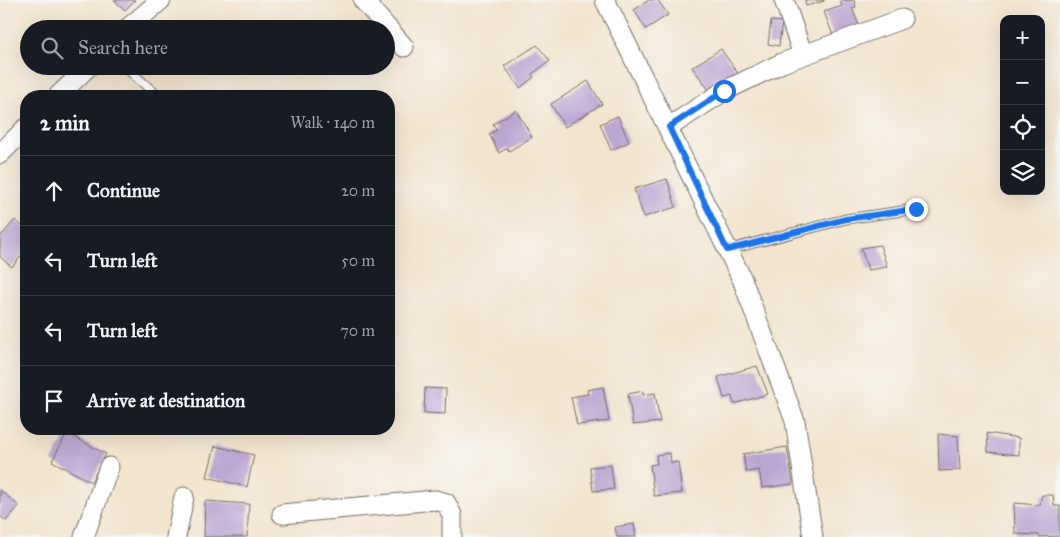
<!DOCTYPE html>
<meta charset="utf-8">
<style>
:root{--surface:#171b24;--page:#20242c;--text:#f1f3f6;--muted:#9ea1a6;--line:#363941}
body{margin:0;font-family:"IM FELL Great Primer",serif;background:var(--page);color:var(--text)}
.controls{position:absolute;right:15px;top:15px;display:grid;overflow:hidden;border-radius:10px;box-shadow:0 5px 20px #0002}
.controls button{width:45px;height:45px;display:grid;place-items:center;padding:0;border:0;border-bottom:1px solid var(--line);background:var(--surface);color:var(--text);font:25px sans-serif}
.stop{position:absolute;width:15px;height:15px;margin:-11px;border:4px solid #1a73e8;border-radius:50%;background:#fff}
.stop.end{background:#1a73e8;border-color:#fff;box-shadow:0 1px 5px #0008}
.list{margin:0;padding:0;list-style:none}
h2{display:flex;justify-content:space-between;align-items:center;height:65px;margin:0;padding:0 20px;font-size:21px}
h2 small{font-size:16px;font-weight:400;color:var(--muted)}
.list li{display:grid;grid-template-columns:32px 1fr auto;gap:15px;align-items:center;box-sizing:border-box;height:70px;padding:0 20px;border-top:1px solid var(--line)}
.list b{display:block;font-size:19px;white-space:nowrap}
.list em{font-size:16px;font-style:normal;color:var(--muted)}
.icon{flex:none;width:28px;height:28px;fill:none;stroke:currentColor;stroke-width:2;stroke-linecap:round;stroke-linejoin:round}
.map{position:relative;flex:none;width:1060px;height:537px;overflow:hidden}
.search{position:absolute;background:var(--surface);box-shadow:0 5px 20px #0002;left:20px;top:20px;width:375px;height:55px;display:flex;align-items:center;gap:12px;box-sizing:border-box;padding:0 18px;border-radius:28px;color:var(--muted);font-size:19px}
.panel{position:absolute;background:var(--surface);box-shadow:0 5px 20px #0002;left:20px;top:90px;width:375px;height:345px;border-radius:20px}
.map>svg:first-child{display:block}
.building{fill:#bba6d2}
.lines{fill:none;stroke-linecap:round;stroke-linejoin:round}
.lane-casing{stroke:#716c64;stroke-width:11}
.street-casing{stroke:#716c64;stroke-width:21}
.lane{stroke:#fff;stroke-width:9}
.street{stroke:#fff;stroke-width:19}
.route{stroke:#1a73e8;stroke-width:6}
</style>
<div class="map">
<svg width="1060" height="537" viewBox="0 0 1060 537">
<rect width="100%" height="100%" fill="#f6f6f2"/>
<filter id="ink" filterUnits="userSpaceOnUse"><feTurbulence type="fractalNoise" baseFrequency=".02" numOctaves="2"/><feDisplacementMap in="SourceGraphic" scale="10" xChannelSelector="R" yChannelSelector="G"/><feConvolveMatrix kernelMatrix="1 2 1 2 8 2 1 2 1" color-interpolation-filters="sRGB"/></filter>
<filter id="wash" filterUnits="userSpaceOnUse"><feTurbulence type="fractalNoise" baseFrequency=".0096" numOctaves="4" result="noise"/><feDisplacementMap in="SourceGraphic" scale="20" xChannelSelector="R" yChannelSelector="G"/><feGaussianBlur stdDeviation="1.12" result="paint"/><feColorMatrix in="noise" values="0 0 0 0 0 0 0 0 0 0 0 0 0 0 0 0 0 1.4 0 .05"/><feComposite in="paint" operator="in"/></filter>
<g filter="url(#wash)">
<rect width="100%" height="100%" fill="#f3e4ce"/>
<g id="blocks">
<path class="building" d="M 114,0 L 135,0 L 125,10 Z
M 649,0 L 658,0 L 668,15 L 646,29 L 634,10 Z
M 805,0 L 824,0 L 824,1 L 806,6 Z
M 854,0 L 856,7 L 852,8 L 860,28 L 834,38 L 824,12 L 842,6 L 840,1 Z
M 771,21 L 782,22 L 779,46 L 768,44 Z
M 537,45 L 550,61 L 532,74 L 534,77 L 520,88 L 504,66 Z
M 721,49 L 739,75 L 712,94 L 692,67 Z
M 588,81 L 602,104 L 565,127 L 551,104 Z
M 516,110 L 532,137 L 509,151 L 507,148 L 499,153 L 489,134 L 497,130 L 493,124 Z
M 618,116 L 629,142 L 611,150 L 600,124 Z
M 667,179 L 676,207 L 644,217 L 634,189 Z
M 15,220 L 26,229 L 26,250 L 12,267 L 0,257 L 0,237 Z
M 880,245 L 887,267 L 868,270 L 861,248 Z
M 757,366 L 768,394 L 734,404 L 732,396 L 724,398 L 718,377 Z
M 603,387 L 609,421 L 577,425 L 571,397 L 588,394 L 587,390 Z
M 425,388 L 446,389 L 445,414 L 424,413 Z
M 643,391 L 643,395 L 655,393 L 660,422 L 633,425 L 628,394 Z
M 67,433 L 106,454 L 91,482 L 52,461 Z
M 987,433 L 1019,438 L 1019,455 L 988,452 Z
M 938,434 L 958,436 L 960,470 L 939,471 Z
M 215,446 L 254,455 L 247,487 L 207,477 Z
M 787,447 L 793,484 L 762,488 L 759,470 L 746,472 L 743,454 Z
M 670,453 L 671,463 L 678,462 L 682,493 L 654,496 L 650,465 L 657,464 L 656,455 Z
M 611,465 L 614,489 L 593,491 L 590,467 Z
M 0,490 L 19,506 L 6,521 L 0,516 Z
M 1042,495 L 1053,495 L 1054,506 L 1060,506 L 1060,536 L 1039,537 L 1039,535 L 1015,534 L 1014,503 L 1040,505 Z
M 205,501 L 249,504 L 247,537 L 204,537 Z
M 634,524 L 636,537 L 617,537 L 615,527 Z"/>
</g>
</g>
<g filter="url(#ink)">
<use href="#blocks" fill-opacity="0" stroke="#716c64" stroke-width="1"/>
<g class="lines">
<defs>
<path id="lane" d="M 124,66 L 158,96
M 727,250 L 846,219 L 916,209"/>
<path id="street" d="M 363,0 L 404,47
M 605,0 L 742,279 L 795,421 L 813,537
M 784,0 L 803,55
M 127,29 L 161,0
M 58,96 L 89,66
M 669,127 L 724,91 L 782,63 L 902,19
M 0,154 L 26,128
M 282,514 L 435,500 L 446,503 L 452,515 L 452,537
M 84,537 L 109,467
M 176,537 L 184,497"/>
</defs>
<use href="#lane" class="lane-casing"/>
<use href="#street" class="street-casing"/>
<use href="#lane" class="lane"/>
<use href="#street" class="street"/>
</g>
</g>
<g class="lines" filter="url(#ink)">
<path class="route" d="M 724,91 L 669,127 L 727,250 L 846,219 L 916,209"/>
</g>
</svg>
<div class="controls">
<button>+</button>
<button>−</button>
<button><svg class="icon" aria-label="locate" viewBox="0 0 24 24"><circle cx="12" cy="12" r="6"/><path d="M12 2v4M12 18v4M2 12h4M18 12h4"/></svg></button>
<button><svg class="icon" aria-label="layers" viewBox="0 0 24 24"><path d="M12 4l9 5-9 5-9-5zM3 14l9 5 9-5"/></svg></button>
</div>
<div class="stop" style="left:724px;top:91px"></div>
<div class="stop end" style="left:916px;top:209px"></div>
<div class="search"><svg class="icon" aria-label="search" viewBox="0 0 24 24"><circle cx="10" cy="10" r="6"/><path d="M15 15l6 6"/></svg>Search here</div>
<section class="panel">
<h2>2 min<small>Walk · 140 m</small></h2>
<ul class="list">
<li><svg class="icon" aria-label="ahead" viewBox="0 0 24 24"><path d="M12 20V5M6 11l6-6 6 6"/></svg><div><b>Continue</b></div><em>20 m</em></li>
<li><svg class="icon" aria-label="left" viewBox="0 0 24 24"><path d="M17 20v-9H6M10 6l-5 5 5 5"/></svg><div><b>Turn left</b></div><em>50 m</em></li>
<li><svg class="icon" aria-label="left" viewBox="0 0 24 24"><path d="M17 20v-9H6M10 6l-5 5 5 5"/></svg><div><b>Turn left</b></div><em>70 m</em></li>
<li><svg class="icon" aria-label="arrive" viewBox="0 0 24 24"><path d="M6 21V4h12l-3 4 3 4H6"/></svg><div><b>Arrive at destination</b></div></li>
</ul>
</section>
</div>
